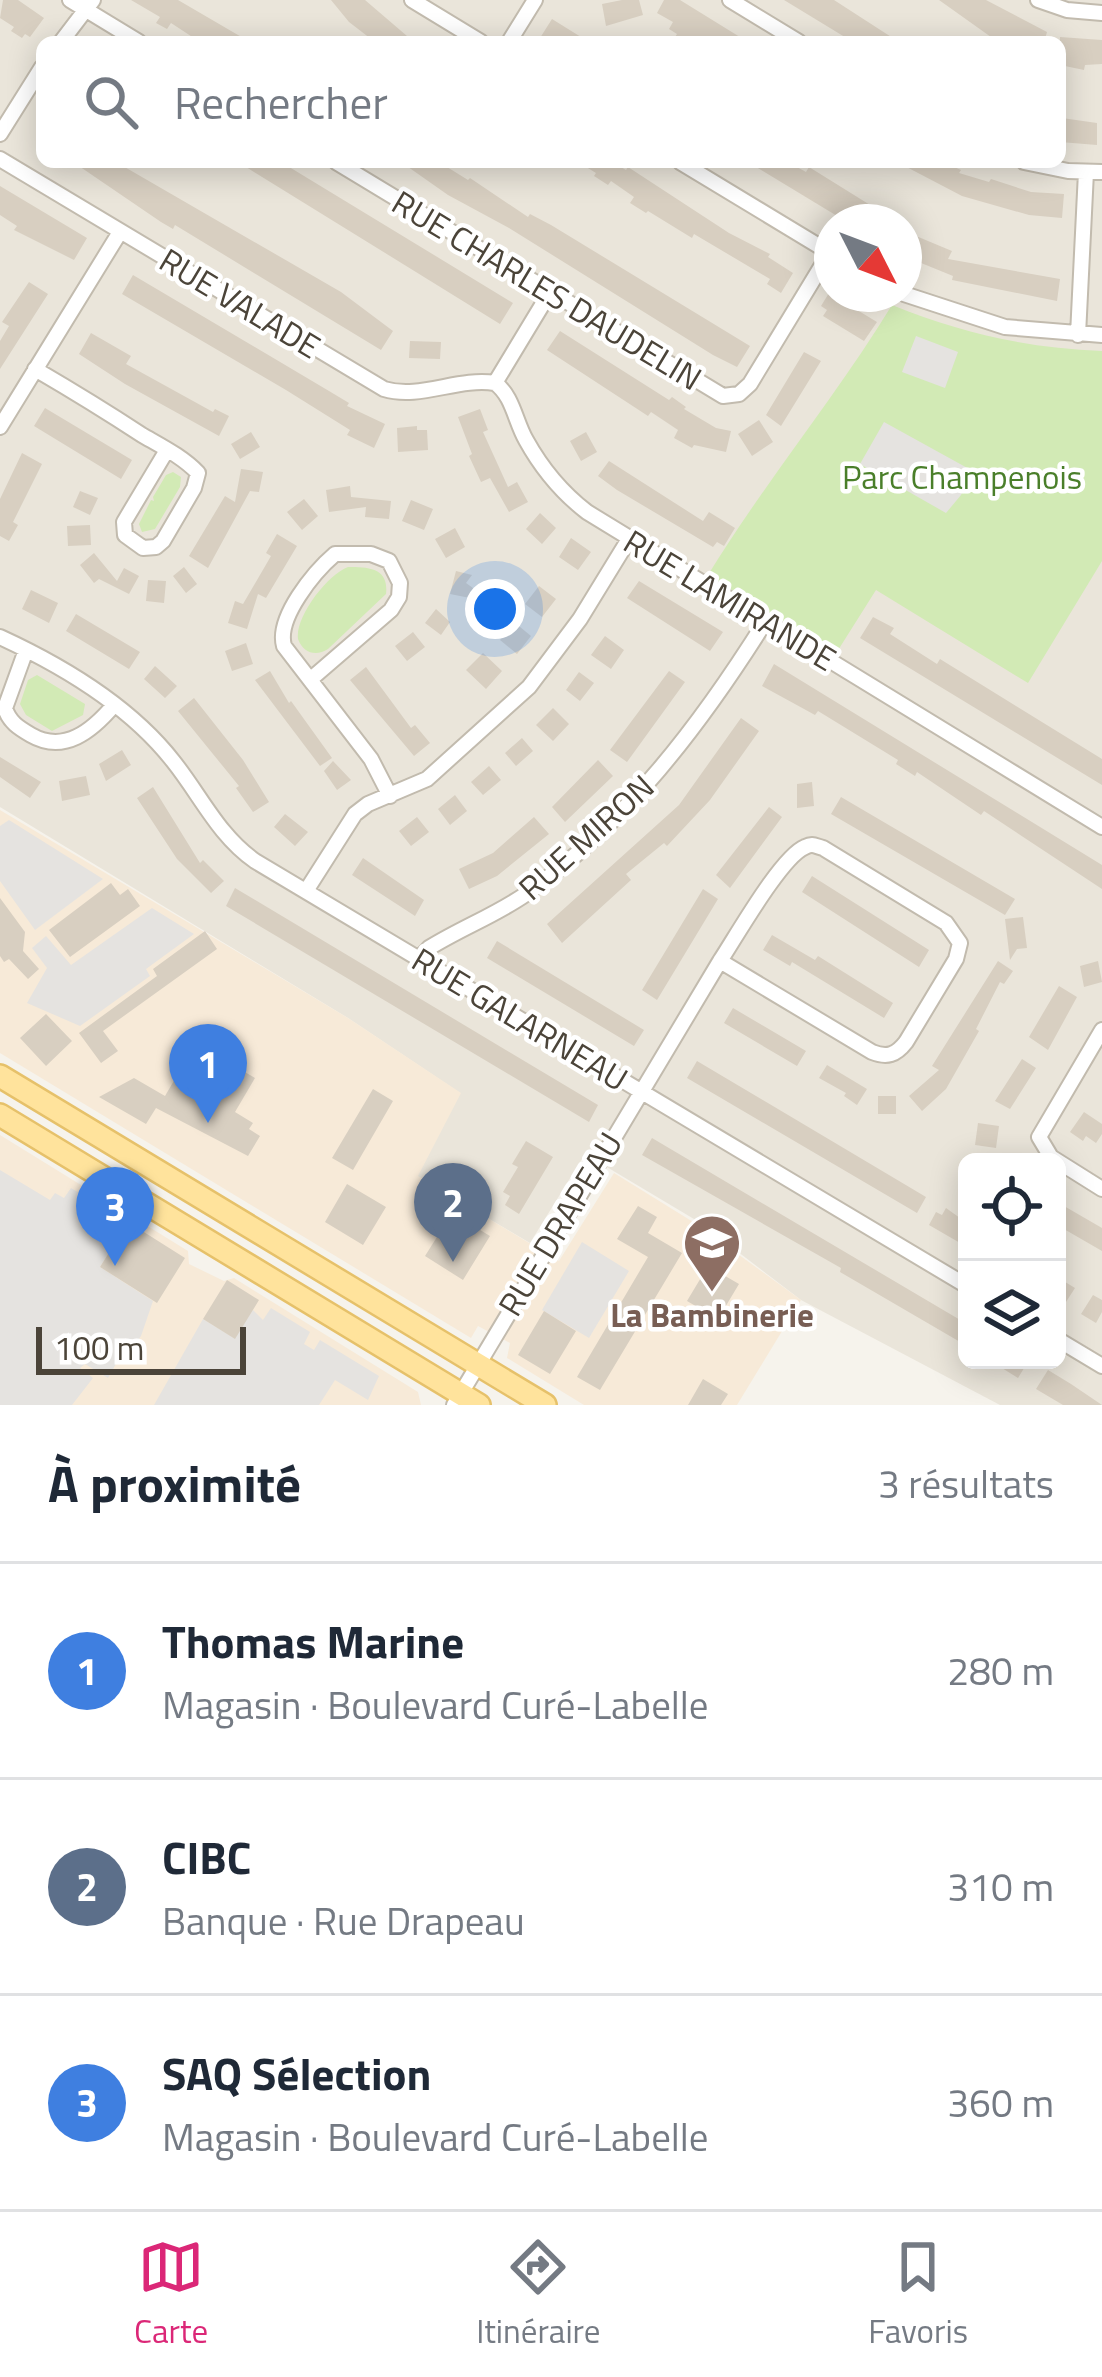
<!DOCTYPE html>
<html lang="fr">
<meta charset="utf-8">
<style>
:root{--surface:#fff;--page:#f2f2f3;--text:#1f2937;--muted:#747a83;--line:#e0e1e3;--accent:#db2777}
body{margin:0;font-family:"Titillium Web",sans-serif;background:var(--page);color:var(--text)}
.controls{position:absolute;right:36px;bottom:36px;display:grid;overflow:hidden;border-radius:18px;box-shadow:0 6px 30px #0003}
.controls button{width:108px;height:108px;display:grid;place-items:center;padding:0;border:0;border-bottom:3px solid var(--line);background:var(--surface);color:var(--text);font:60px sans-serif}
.compass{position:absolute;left:814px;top:204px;width:108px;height:108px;border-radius:50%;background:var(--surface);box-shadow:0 6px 30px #0003;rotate:132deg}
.scale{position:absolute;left:36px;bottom:30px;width:210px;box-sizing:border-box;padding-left:12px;border:6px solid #4b4439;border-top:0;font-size:33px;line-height:42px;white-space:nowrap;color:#4b4439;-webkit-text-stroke:9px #fff;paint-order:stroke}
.you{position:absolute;left:495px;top:609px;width:42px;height:42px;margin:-30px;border:9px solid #fff;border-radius:50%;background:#1a73e8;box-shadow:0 0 0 18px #1a73e833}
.badge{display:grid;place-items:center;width:78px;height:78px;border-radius:50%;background:var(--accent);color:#fff;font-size:39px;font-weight:700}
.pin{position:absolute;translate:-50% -99px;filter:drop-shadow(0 3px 6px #0008)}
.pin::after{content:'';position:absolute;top:63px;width:42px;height:36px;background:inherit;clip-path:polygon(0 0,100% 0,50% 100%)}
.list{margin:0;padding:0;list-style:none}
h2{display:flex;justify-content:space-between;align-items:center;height:156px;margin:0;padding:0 48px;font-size:51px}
h2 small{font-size:39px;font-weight:400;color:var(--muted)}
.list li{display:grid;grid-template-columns:78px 1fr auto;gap:36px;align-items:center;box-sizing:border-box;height:216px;padding:0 48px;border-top:3px solid var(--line)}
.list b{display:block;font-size:45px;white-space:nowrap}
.list p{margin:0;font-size:39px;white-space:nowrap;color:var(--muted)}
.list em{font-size:39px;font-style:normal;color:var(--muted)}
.icon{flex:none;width:66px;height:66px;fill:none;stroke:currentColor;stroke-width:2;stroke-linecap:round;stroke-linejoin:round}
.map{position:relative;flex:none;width:1102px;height:1405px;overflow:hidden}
.search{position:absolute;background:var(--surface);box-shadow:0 6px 30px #0003;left:36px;right:36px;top:36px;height:132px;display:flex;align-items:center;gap:30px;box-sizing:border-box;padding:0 42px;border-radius:18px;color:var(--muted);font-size:45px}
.sheet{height:804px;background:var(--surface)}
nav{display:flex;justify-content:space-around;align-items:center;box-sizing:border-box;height:168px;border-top:3px solid var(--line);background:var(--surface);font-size:33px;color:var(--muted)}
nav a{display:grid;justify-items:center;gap:6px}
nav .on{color:var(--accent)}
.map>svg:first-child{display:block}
.residential{fill:#eae5da;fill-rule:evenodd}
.commercial{fill:#f7ead8}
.green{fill:#d2eab5}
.parking{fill:#e5e3e0}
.building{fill:#d8cfc1}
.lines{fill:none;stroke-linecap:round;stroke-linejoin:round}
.street-casing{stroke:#c2bbae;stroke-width:18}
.primary-casing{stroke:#e6c16a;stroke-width:26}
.street{stroke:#fff;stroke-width:14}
.primary{stroke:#ffe39c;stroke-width:21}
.labels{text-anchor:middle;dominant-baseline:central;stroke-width:9;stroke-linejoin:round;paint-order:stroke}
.street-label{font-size:33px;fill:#4b4439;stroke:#fff}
.park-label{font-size:33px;fill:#4a7f2a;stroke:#fff}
.education-label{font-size:33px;font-weight:bold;fill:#785e54;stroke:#fff}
</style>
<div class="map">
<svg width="1102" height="1405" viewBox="0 0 1102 1405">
<rect width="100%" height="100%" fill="#f6f3ec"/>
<path class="residential" d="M 0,0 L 1102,0 L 1102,1405 L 1000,1405 L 801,1300 L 699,1222 L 585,1154 L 530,1243 L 417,1176 L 460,1093 L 348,1018 L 0,807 ZM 42,42 L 1060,42 L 1060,162 L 42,162 ZM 832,222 L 904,222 L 904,294 L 832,294 ZM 967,1162 L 1057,1162 L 1057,1360 L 967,1360 Z"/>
<path class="commercial" d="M 0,810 L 348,1018 L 461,1093 L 418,1176 L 559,1261 L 614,1173 L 698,1225 L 801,1300 L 737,1405 L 584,1405 L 507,1358 L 510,1343 L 478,1326 L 471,1338 L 0,1053 Z
M 0,1135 L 188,1251 L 189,1264 L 224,1281 L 234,1278 L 418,1392 L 421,1405 L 0,1405 Z"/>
<path class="green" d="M 892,305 C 961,333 1027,348 1102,351 L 1102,561 L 1028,683 L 876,590 L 835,655 L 708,575 C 765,482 835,398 892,305 Z
M 173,472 L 181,477 L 180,487 L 155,529 L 142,532 L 139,524 L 151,500 L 154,501 L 153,497 L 166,475 Z
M 348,567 C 369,567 389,568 386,594 L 328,649 C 316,657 303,653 298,639 C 295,617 327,575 348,567 Z
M 37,675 L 85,704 L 83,715 L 52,731 L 26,715 L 20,704 L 28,680 Z"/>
<path class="parking" d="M 916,336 L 958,352 L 945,388 L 902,372 Z
M 884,422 L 971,470 L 961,495 L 946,513 L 860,464 Z
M 9,820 L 103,879 L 35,930 L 0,881 L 0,826 Z
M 152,908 L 194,934 L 146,969 L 150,976 L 80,1026 L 27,1003 L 47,968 L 32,948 L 46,936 L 71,965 Z
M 0,1170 L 50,1200 L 55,1193 L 64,1198 L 71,1188 L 116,1215 L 109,1227 L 122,1232 L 100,1267 L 153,1301 L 141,1336 L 129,1353 L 121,1355 L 108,1378 L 85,1364 L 80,1368 L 93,1378 L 72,1405 L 0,1405 Z
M 582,1242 L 629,1271 L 589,1338 L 542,1310 Z
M 271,1308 L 310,1332 L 304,1344 L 314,1350 L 320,1340 L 379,1376 L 368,1400 L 335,1380 L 319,1405 L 154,1405 L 203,1319 L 234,1338 L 253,1310 L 263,1320 Z"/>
<path class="building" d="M 3,0 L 18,0 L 44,18 L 30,37 L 25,34 L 22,38 L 11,31 L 14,27 L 0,18 Z
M 131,0 L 178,0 L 250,42 L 200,42 L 171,23 L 167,29 L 156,23 L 160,17 Z
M 331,0 L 365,0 L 414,42 L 375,42 L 349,22 Z
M 622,0 L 639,0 L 643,15 L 606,26 L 602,4 Z
M 664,0 L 680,0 L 748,42 L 672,42 L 677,34 L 669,29 L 673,22 L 657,13 Z
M 784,0 L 834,0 L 899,42 L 853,42 Z
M 939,0 L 986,0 L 1047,32 L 1044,42 L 998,42 Z
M 552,19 L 589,42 L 546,42 L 540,38 Z
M 1060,37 L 1102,40 L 1102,64 L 1085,65 L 1084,70 L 1060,65 Z
M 1062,118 L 1097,123 L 1097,145 L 1060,142 Z
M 73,162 L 116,162 L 341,292 L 393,331 L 381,350 L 175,225 L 173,229 L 161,222 Z
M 238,162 L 281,162 L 513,303 L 500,324 Z
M 401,162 L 439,162 L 468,180 L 470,178 L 528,217 L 530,214 L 551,225 L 750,346 L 737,367 L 713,355 L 509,228 L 448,195 Z
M 578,162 L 612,162 L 626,170 L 628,167 L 729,233 L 770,254 L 768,257 L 793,273 L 781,293 L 767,284 L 770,279 L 694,234 L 692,238 L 648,211 L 646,213 L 630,203 L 634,197 L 611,181 L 608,185 L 594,176 L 596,173 Z
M 748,162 L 788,162 L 806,172 L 809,167 L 883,213 L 878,222 L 847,222 Z
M 897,162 L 943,162 L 961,170 L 959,173 L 989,182 L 991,179 L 1031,192 L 1064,194 L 1062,218 L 1029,215 L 962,196 Z
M 0,186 L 87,238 L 74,260 L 14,230 L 17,226 L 0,215 Z
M 904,231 L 952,251 L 948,259 L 1060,279 L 1057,301 L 952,280 L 953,276 L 904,256 Z
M 133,275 L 329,391 L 349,403 L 347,406 L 385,424 L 374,448 L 347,435 L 350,430 L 286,390 L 122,294 Z
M 29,282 L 48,294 L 0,369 L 0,341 L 9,326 L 2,322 Z
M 829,293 L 877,322 L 864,341 L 823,316 L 827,310 L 821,306 Z
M 560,331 L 669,400 L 672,397 L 686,407 L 684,409 L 716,428 L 731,431 L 726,452 L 694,445 L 692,448 L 674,438 L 678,430 L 651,412 L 648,416 L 547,350 Z
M 91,333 L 131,356 L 126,364 L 213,412 L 215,409 L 229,416 L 219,436 L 125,384 L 79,354 Z
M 410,341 L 441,342 L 440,359 L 409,358 Z
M 804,352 L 821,361 L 781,426 L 766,415 Z
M 45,408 L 132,460 L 121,479 L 34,426 Z
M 480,409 L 488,430 L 483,432 L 508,487 L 517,482 L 528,502 L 509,512 L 490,478 L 481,482 L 469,456 L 472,454 L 458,417 Z
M 759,420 L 773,442 L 752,456 L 738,434 Z
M 417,426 L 417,430 L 427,430 L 428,450 L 398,452 L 397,428 Z
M 251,432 L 260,447 L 240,459 L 231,444 Z
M 586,432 L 597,452 L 581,461 L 570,441 Z
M 22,453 L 42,464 L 13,522 L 18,525 L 9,541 L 0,536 L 0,499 Z
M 609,461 L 703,521 L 709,512 L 735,528 L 724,546 L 717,542 L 713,547 L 617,490 L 598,476 Z
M 241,469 L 263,472 L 259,492 L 250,491 L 208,568 L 189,556 L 225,496 L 235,502 Z
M 350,486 L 351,497 L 391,501 L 389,519 L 365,517 L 366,507 L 329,512 L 326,490 Z
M 80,491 L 98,498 L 90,515 L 73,507 Z
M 304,499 L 318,516 L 302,530 L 287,512 Z
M 411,500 L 433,509 L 424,530 L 402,521 Z
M 540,513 L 556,528 L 542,544 L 526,529 Z
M 90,525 L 91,545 L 68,546 L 67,526 Z
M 455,528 L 465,547 L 446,558 L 435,539 Z
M 277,534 L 297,546 L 266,598 L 258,594 L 247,629 L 228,623 L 235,601 L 243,604 L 271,556 L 266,553 Z
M 571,538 L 591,552 L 578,570 L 559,557 Z
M 94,553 L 117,581 L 124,568 L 139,576 L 129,594 L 99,579 L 94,583 L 80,565 Z
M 184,567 L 197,584 L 186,593 L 173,576 Z
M 456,571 L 472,575 L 466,583 L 473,588 L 470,598 L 450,594 Z
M 148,580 L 166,581 L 164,603 L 146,601 Z
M 639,581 L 723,632 L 710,651 L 627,598 Z
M 539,586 L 556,599 L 542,617 L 525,604 Z
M 31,590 L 58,603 L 49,623 L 22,609 Z
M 436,609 L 450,622 L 441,635 L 425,623 Z
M 76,614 L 140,652 L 129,669 L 66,631 Z
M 873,617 L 894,628 L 890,634 L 937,664 L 940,659 L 1102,759 L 1102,785 L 860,638 Z
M 514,622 L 531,636 L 517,654 L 500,640 Z
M 413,632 L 425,647 L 407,661 L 395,646 Z
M 605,636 L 624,650 L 611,669 L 591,655 Z
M 246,643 L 253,664 L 232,671 L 225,651 Z
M 483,653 L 502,671 L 486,689 L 466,670 Z
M 774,664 L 1102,865 L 1102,889 L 984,811 L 981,815 L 917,772 L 915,776 L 896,764 L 898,760 L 818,711 L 815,715 L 762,686 Z
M 155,666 L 177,686 L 165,698 L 144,679 Z
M 366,667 L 411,728 L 415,725 L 430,743 L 414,756 L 350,680 Z
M 270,671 L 289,703 L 291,701 L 332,758 L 320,766 L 255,680 Z
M 669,671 L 685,682 L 627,762 L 610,750 Z
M 579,672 L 594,683 L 580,701 L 566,690 Z
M 194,698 L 243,760 L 269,802 L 253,812 L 236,788 L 239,786 L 178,711 Z
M 553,708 L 569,724 L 553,741 L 536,725 Z
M 741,718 L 759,731 L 710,800 L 667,846 L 664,843 L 626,874 L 631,880 L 562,943 L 547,924 L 679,805 Z
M 522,738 L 533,751 L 516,766 L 505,753 Z
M 122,750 L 131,765 L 106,781 L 99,764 Z
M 0,757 L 41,782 L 30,798 L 0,777 Z
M 598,760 L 613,776 L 565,822 L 552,807 Z
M 333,761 L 351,780 L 337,790 L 324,771 Z
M 489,766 L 501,780 L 483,795 L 471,782 Z
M 86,776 L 90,795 L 62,801 L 59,781 Z
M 812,782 L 814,806 L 797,808 L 797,784 Z
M 153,787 L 200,863 L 203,860 L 224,881 L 211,893 L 177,859 L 137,798 Z
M 455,795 L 467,811 L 450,825 L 438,809 Z
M 841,797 L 1015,899 L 1005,915 L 831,814 Z
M 769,807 L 782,817 L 730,888 L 716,875 Z
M 285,814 L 308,832 L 295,846 L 274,827 Z
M 417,817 L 429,832 L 411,846 L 399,831 Z
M 534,817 L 549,834 L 497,876 L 469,889 L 459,869 L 493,853 Z
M 363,858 L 424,900 L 415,916 L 352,875 Z
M 812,876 L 929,950 L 919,967 L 802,892 Z
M 111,883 L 120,895 L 128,889 L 140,906 L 70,957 L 49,930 Z
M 235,888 L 598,1105 L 589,1122 L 226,906 Z
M 703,889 L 718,899 L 657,1000 L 642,990 Z
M 0,898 L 25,932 L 23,951 L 39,969 L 28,979 L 9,959 L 4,962 L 0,956 Z
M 1023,917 L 1027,948 L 1017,949 L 1010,960 L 1005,919 Z
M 205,931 L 217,949 L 103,1031 L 118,1051 L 101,1063 L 79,1033 L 157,976 L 153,969 Z
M 772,935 L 815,960 L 818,956 L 893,1003 L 884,1018 L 792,962 L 790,966 L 763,950 Z
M 497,941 L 644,1030 L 634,1046 L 487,958 Z
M 998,961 L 1013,971 L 1004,984 L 1000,982 L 976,1029 L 979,1031 L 946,1089 L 922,1111 L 909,1096 L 939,1070 L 932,1066 Z
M 1098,961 L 1102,982 L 1084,987 L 1080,966 Z
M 1059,986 L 1077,997 L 1048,1050 L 1029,1037 Z
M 733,1008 L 806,1051 L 797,1066 L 724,1023 Z
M 46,1014 L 72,1041 L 46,1066 L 20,1038 Z
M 196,1043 L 255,1078 L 235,1112 L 253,1123 L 249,1129 L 260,1136 L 248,1156 L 156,1108 L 146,1124 L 99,1097 L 134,1078 L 165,1096 Z
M 1022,1059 L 1036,1068 L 1010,1109 L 995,1101 Z
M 697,1061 L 926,1197 L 917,1213 L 687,1078 Z
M 827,1065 L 867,1089 L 857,1105 L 844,1096 L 846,1093 L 819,1078 Z
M 373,1089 L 393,1101 L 353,1170 L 332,1158 Z
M 878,1096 L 896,1096 L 896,1114 L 878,1114 Z
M 1084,1112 L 1102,1124 L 1102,1134 L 1096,1143 L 1086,1136 L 1083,1141 L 1070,1132 Z
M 978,1123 L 999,1126 L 996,1148 L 975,1145 Z
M 652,1138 L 967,1324 L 967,1346 L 840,1272 L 841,1268 L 642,1155 Z
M 526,1141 L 553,1157 L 519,1214 L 505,1205 L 510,1196 L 503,1192 L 518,1167 L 512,1164 Z
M 347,1184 L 386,1207 L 363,1245 L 325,1222 Z
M 638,1206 L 657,1217 L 648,1233 L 682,1253 L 600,1390 L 577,1377 L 648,1257 L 617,1239 Z
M 1064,1206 L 1102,1228 L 1102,1251 L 1057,1225 Z
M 946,1208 L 967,1223 L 967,1247 L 929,1225 L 936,1212 L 942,1215 Z
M 452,1213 L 490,1236 L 463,1280 L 425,1256 Z
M 128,1222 L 185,1258 L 157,1303 L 100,1267 Z
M 708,1266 L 739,1284 L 718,1319 L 687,1301 Z
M 1057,1277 L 1075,1288 L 1057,1316 Z
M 227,1280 L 259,1300 L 235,1339 L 203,1319 Z
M 1093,1295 L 1102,1300 L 1102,1312 L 1096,1323 L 1081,1314 Z
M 544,1311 L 576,1331 L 550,1374 L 518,1355 Z
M 989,1360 L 1029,1360 L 1018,1378 Z
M 1048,1370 L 1071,1384 L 1102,1405 L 1063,1405 L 1036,1389 Z
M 703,1379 L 728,1394 L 721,1405 L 688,1405 Z"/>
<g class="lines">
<defs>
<path id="street" d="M 70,0 L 139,42
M 412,0 L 481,42
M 730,0 L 799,42
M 1038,0 L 1067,10 L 1102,13
M 61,42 L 93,0
M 509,42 L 535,0
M 0,134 L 42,67
M 0,159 L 384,389 C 420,400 458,377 495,383
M 336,162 L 723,396 L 739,394 L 750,384 L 830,252
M 680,162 L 832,254
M 1024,162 L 1068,171 L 1102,172
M 904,294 L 1005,327 L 1102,335
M 1078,335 L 1086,172
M 35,369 C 71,390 107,412 142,435 C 161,446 183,457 198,473 L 194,488 L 163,541 L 156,547 L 143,548 L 125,535 L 124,522 L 167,450
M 495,383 C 513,396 515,421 526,440 C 542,469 561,492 587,512 L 1102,827
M 495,383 L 550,292
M 0,427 L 120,232
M 0,637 C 63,666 130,706 173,761 C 201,796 218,835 255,861 L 967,1286
M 26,650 L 5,708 C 9,722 19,728 31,735 C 64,754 92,731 114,705
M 311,679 L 391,610 L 399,597 L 400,583 L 389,561 L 371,554 L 335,554 C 314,572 276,618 284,646 L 371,759 L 390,796
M 306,891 L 355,814 L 368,804 L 427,779 L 529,687 L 580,619 L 629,539
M 419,959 L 429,948 C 461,928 496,915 526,894 C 626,823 701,724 765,622
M 1102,1030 L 1039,1137 L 1051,1157 L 1102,1189
M 1057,1339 L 1102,1366
M 454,1405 L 720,961 C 736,937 781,857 805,847 C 813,843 815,846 823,848 L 946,923 L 960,943 L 956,959 L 906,1042 C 896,1055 887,1058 872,1052 L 720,961"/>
<path id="primary" d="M 0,1076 L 545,1405
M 0,1115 L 479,1405"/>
</defs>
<use href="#street" class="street-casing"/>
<use href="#primary" class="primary-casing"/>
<use href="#street" class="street"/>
<use href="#primary" class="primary"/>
</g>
<defs>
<symbol id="school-pin" viewBox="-11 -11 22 30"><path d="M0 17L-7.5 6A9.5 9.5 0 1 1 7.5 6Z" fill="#8d6e63" stroke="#fff"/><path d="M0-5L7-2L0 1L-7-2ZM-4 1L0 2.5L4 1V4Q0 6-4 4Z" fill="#fff"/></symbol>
</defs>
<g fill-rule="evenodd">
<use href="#school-pin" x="679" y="1210" width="66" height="90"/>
</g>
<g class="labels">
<g class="street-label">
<text transform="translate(547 290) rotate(31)">RUE CHARLES DAUDELIN</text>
<text transform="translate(240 303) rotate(31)">RUE VALADE</text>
<text transform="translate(730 600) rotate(31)">RUE LAMIRANDE</text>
<text transform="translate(586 837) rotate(-42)">RUE MIRON</text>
<text transform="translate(520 1019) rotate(31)">RUE GALARNEAU</text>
<text transform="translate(560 1224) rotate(-59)">RUE DRAPEAU</text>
</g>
<g class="park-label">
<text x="962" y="477">Parc Champenois</text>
</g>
<g class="education-label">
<text x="712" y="1315">La Bambinerie</text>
</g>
</g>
</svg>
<div class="controls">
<button><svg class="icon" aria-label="locate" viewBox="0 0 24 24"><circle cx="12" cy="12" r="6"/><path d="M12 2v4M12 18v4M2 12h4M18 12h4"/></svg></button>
<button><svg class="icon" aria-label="layers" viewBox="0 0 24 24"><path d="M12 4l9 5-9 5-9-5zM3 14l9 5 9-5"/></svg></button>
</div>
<svg class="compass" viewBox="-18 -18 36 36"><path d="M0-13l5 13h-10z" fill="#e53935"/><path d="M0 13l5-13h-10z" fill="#747a83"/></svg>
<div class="scale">100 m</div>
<div class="you"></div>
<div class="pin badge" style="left:208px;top:1123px;background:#3f7fe0">1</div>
<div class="pin badge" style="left:453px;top:1262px;background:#5c6f8a">2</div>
<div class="pin badge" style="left:115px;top:1266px;background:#3f7fe0">3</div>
<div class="search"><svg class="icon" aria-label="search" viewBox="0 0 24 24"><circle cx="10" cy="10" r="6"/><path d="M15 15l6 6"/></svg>Rechercher</div>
</div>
<section class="sheet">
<h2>À proximité<small>3 résultats</small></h2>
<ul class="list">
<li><span class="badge" style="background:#3f7fe0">1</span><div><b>Thomas Marine</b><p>Magasin · Boulevard Curé-Labelle</p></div><em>280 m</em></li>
<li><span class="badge" style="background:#5c6f8a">2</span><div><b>CIBC</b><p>Banque · Rue Drapeau</p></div><em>310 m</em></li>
<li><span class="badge" style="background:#3f7fe0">3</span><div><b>SAQ Sélection</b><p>Magasin · Boulevard Curé-Labelle</p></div><em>360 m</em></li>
</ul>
</section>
<nav>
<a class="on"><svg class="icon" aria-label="map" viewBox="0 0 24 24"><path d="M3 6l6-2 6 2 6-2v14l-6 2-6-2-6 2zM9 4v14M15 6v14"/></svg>Carte</a>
<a><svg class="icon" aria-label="directions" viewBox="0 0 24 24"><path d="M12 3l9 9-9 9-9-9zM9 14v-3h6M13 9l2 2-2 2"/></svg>Itinéraire</a>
<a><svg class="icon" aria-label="saved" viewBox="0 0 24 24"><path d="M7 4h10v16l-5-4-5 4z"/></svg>Favoris</a>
</nav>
